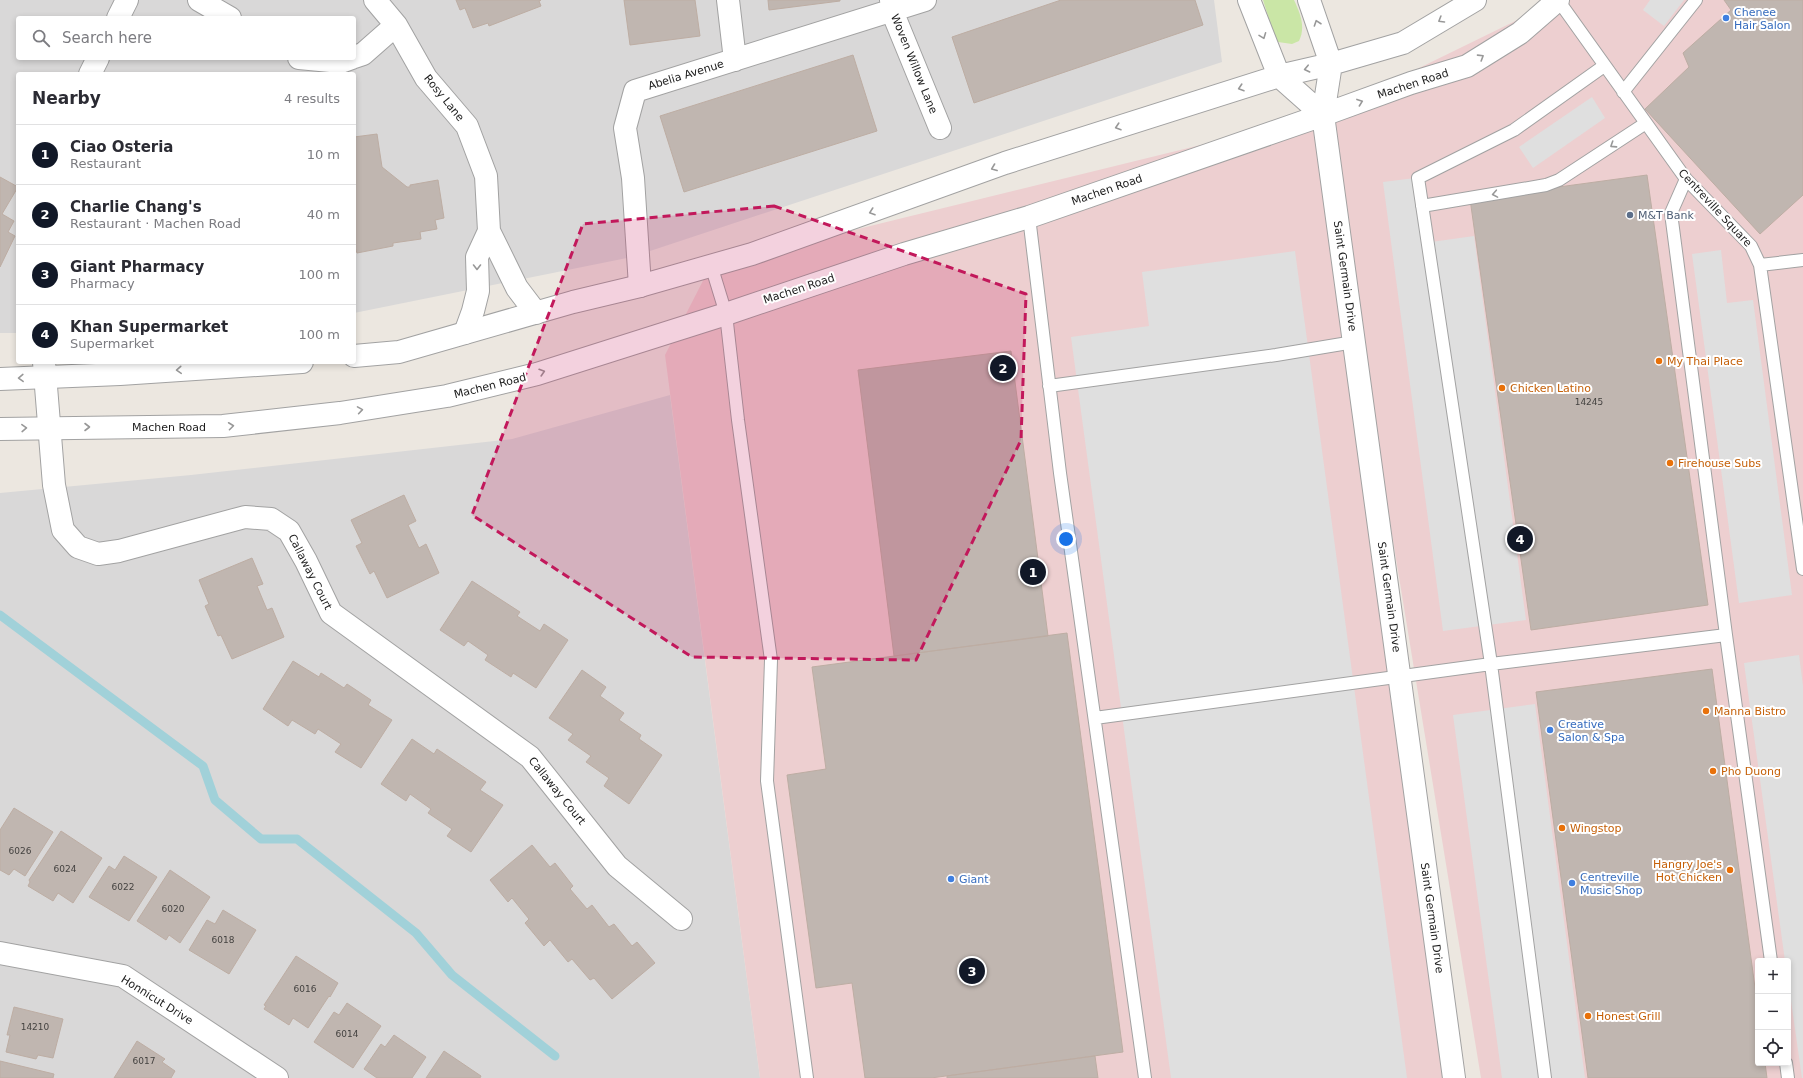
<!DOCTYPE html>
<meta charset="utf-8">
<style>
:root{--surface:#fff;--page:#f7f7f7;--text:#2b2b33;--muted:#7c7c81;--line:#e1e1e2;--accent:#111827}
body{margin:0;font-family:"DejaVu Sans",sans-serif;background:var(--page);color:var(--text)}
.controls{position:absolute;right:12px;bottom:12px;display:grid;overflow:hidden;border-radius:4px;box-shadow:0 2px 6px #0003}
.controls button{width:36px;height:36px;display:grid;place-items:center;padding:0;border:0;border-bottom:1px solid var(--line);background:var(--surface);color:var(--text);font:20px sans-serif}
.you{position:absolute;left:1066px;top:539px;width:14px;height:14px;margin:-10px;border:3px solid #fff;border-radius:50%;background:#1a73e8;box-shadow:0 0 0 6px #1a73e833}
.badge{display:grid;place-items:center;width:26px;height:26px;border-radius:50%;background:var(--accent);color:#fff;font-size:13px;font-weight:700}
.pin{position:absolute;translate:-50% -50%;border:2px solid #fff;box-shadow:0 1px 4px #0006}
.list{margin:0;padding:0;list-style:none}
h2{display:flex;justify-content:space-between;align-items:center;height:52px;margin:0;padding:0 16px;font-size:17px}
h2 small{font-size:13px;font-weight:400;color:var(--muted)}
.list li{display:grid;grid-template-columns:26px 1fr auto;gap:12px;align-items:center;box-sizing:border-box;height:60px;padding:0 16px;border-top:1px solid var(--line)}
.list b{display:block;font-size:15px;white-space:nowrap}
.list p{margin:0;font-size:13px;white-space:nowrap;color:var(--muted)}
.list em{font-size:13px;font-style:normal;color:var(--muted)}
.icon{flex:none;width:22px;height:22px;fill:none;stroke:currentColor;stroke-width:2;stroke-linecap:round;stroke-linejoin:round}
.map{position:relative;flex:none;width:1803px;height:1078px;overflow:hidden}
.search{position:absolute;background:var(--surface);box-shadow:0 2px 6px #0003;left:16px;top:16px;width:340px;height:44px;display:flex;align-items:center;gap:10px;box-sizing:border-box;padding:0 14px;border-radius:4px;color:var(--muted);font-size:15px}
.panel{position:absolute;background:var(--surface);box-shadow:0 2px 6px #0003;left:16px;top:72px;width:340px;height:292px;border-radius:4px}
.map>svg:first-child{display:block}
.residential{fill:#d9d8d8;fill-rule:evenodd}
.commercial{fill:#edcfd0;fill-rule:evenodd}
.grass{fill:#cae6a6}
.parking{fill:#dfdfdf}
.lines{fill:none;stroke-linecap:round;stroke-linejoin:round}
.stream{stroke:#a1d1d9;stroke-width:9}
.building{fill:#c0b6b0;stroke:#bdada3}
.service-casing{stroke:#a2a2a2;stroke-width:14}
.minor-casing{stroke:#a2a2a2;stroke-width:24}
.tertiary-casing{stroke:#a2a2a2;stroke-width:24}
.service{stroke:#fff;stroke-width:12}
.minor{stroke:#fff;stroke-width:22}
.tertiary{stroke:#fff;stroke-width:22}
.oneway{stroke:#989898}
.marked{fill:#c2185b;fill-opacity:0.2;stroke:#c2185b;stroke-width:3;stroke-dasharray:8 5;stroke-linejoin:round}
.shop-dot{fill:#3f7fe0;stroke:#fff;stroke-width:1.5}
.service-dot{fill:#5c6f8a;stroke:#fff;stroke-width:1.5}
.food-dot{fill:#e8710a;stroke:#fff;stroke-width:1.5}
.labels{text-anchor:middle;dominant-baseline:central;stroke-width:4;stroke-linejoin:round;paint-order:stroke}
.number-label{font-size:9px;fill:#444240}
.shop-label{font-size:11px;fill:#366cbe;stroke:#fff;text-anchor:start}
.street-label{font-size:11px;fill:#1b1b1b;stroke:#fff}
.service-label{font-size:11px;fill:#4e5e75;stroke:#fff;text-anchor:start}
.food-label{font-size:11px;fill:#c56008;stroke:#fff;text-anchor:start}
</style>
<div class="map">
<svg width="1803" height="1078" viewBox="0 0 1803 1078">
<rect width="100%" height="100%" fill="#ece7e0"/>
<path class="residential" d="M 0,0 L 1214,0 L 1222,62 L 632,257 L 354,313 L 354,74 L 18,74 L 18,333 L 0,333 ZM 18,18 L 354,18 L 354,58 L 18,58 Z
M 670,395 L 760,1078 L 0,1078 L 0,493 L 191,475 L 512,439 Z"/>
<path class="commercial" d="M 1558,0 L 1803,0 L 1803,1078 L 1481,1078 L 1327,137 L 1454,1078 L 760,1078 L 665,355 L 711,265 L 1323,115 ZM 1758,961 L 1788,961 L 1788,1063 L 1758,1063 Z"/>
<path class="grass" d="M 1263,0 L 1294,0 C 1300,13 1306,27 1299,41 L 1292,44 L 1278,42 L 1274,35 Z"/>
<path class="parking" d="M 1650,0 L 1684,0 L 1664,26 L 1643,10 Z
M 1592,97 L 1605,118 L 1533,168 L 1519,147 Z
M 1415,178 L 1424,243 L 1474,236 L 1526,620 L 1443,631 L 1383,182 Z
M 1721,250 L 1727,303 L 1753,300 L 1792,595 L 1739,603 L 1692,254 Z
M 1295,251 L 1407,1078 L 1171,1078 L 1071,337 L 1149,326 L 1142,272 Z
M 1799,655 L 1803,686 L 1803,1078 L 1802,1078 L 1788,980 L 1788,961 L 1785,961 L 1744,663 Z
M 1535,704 L 1585,1078 L 1502,1078 L 1453,715 Z"/>
<g class="lines">
<path class="stream" d="M 0,615 L 203,766 L 215,800 L 261,839 L 297,839 L 416,933 L 452,975 L 555,1056"/>
</g>
<path class="building" d="M 456,0 L 541,0 L 539,1 L 541,6 L 489,26 L 488,23 L 473,28 L 465,8 L 460,10 Z
M 624,0 L 695,0 L 700,36 L 630,45 Z
M 768,0 L 840,0 L 840,1 L 769,10 Z
M 1061,0 L 1195,0 L 1203,25 L 974,103 L 952,37 Z
M 1724,0 L 1803,0 L 1803,195 L 1760,234 L 1645,109 L 1689,67 L 1683,53 L 1731,10 Z
M 853,55 L 877,131 L 684,192 L 660,116 Z
M 377,134 L 382,167 L 407,187 L 410,187 L 410,185 L 438,180 L 444,218 L 435,220 L 437,229 L 420,232 L 421,239 L 393,243 L 393,246 L 357,253 L 354,244 L 354,137 Z
M 1647,175 L 1708,605 L 1531,630 L 1470,199 Z
M 0,177 L 18,187 L 2,214 L 14,221 L 8,232 L 15,236 L 0,267 Z
M 1011,351 L 1048,636 L 894,656 L 858,370 Z
M 404,495 L 416,521 L 408,525 L 419,548 L 426,544 L 439,573 L 387,598 L 374,571 L 370,574 L 356,546 L 362,543 L 351,520 Z
M 252,558 L 263,584 L 257,586 L 267,610 L 272,608 L 284,637 L 232,659 L 221,635 L 218,636 L 205,606 L 209,604 L 199,580 Z
M 472,581 L 520,612 L 517,616 L 540,631 L 544,624 L 568,640 L 536,688 L 513,673 L 511,677 L 485,660 L 488,655 L 468,641 L 464,646 L 440,630 Z
M 1067,633 L 1123,1052 L 931,1078 L 865,1078 L 852,983 L 816,988 L 787,775 L 826,769 L 812,667 Z
M 293,661 L 319,677 L 321,673 L 344,688 L 347,684 L 371,700 L 368,705 L 392,720 L 361,768 L 335,752 L 341,744 L 318,729 L 315,734 L 292,720 L 288,726 L 263,709 Z
M 1712,669 L 1758,1010 L 1758,1063 L 1765,1063 L 1767,1078 L 1588,1078 L 1536,692 Z
M 582,670 L 606,687 L 600,696 L 624,713 L 619,720 L 641,735 L 639,739 L 662,755 L 629,804 L 604,786 L 609,778 L 586,762 L 591,756 L 568,740 L 573,734 L 549,718 Z
M 412,739 L 434,754 L 437,749 L 486,782 L 480,790 L 503,805 L 471,852 L 447,836 L 452,829 L 428,813 L 431,809 L 410,794 L 406,801 L 381,784 Z
M 14,808 L 53,832 L 25,876 L 14,869 L 9,875 L 0,870 L 0,830 Z
M 61,831 L 102,858 L 73,903 L 58,893 L 53,901 L 28,886 L 30,882 L 29,880 Z
M 532,845 L 550,867 L 555,863 L 573,886 L 570,889 L 587,909 L 592,905 L 609,927 L 614,924 L 632,946 L 637,942 L 655,963 L 612,999 L 594,978 L 590,980 L 572,959 L 568,962 L 550,940 L 544,946 L 525,923 L 529,919 L 512,898 L 508,902 L 490,880 Z
M 124,856 L 157,877 L 129,921 L 89,897 L 109,866 L 115,870 Z
M 170,870 L 210,897 L 180,943 L 169,935 L 166,940 L 137,921 Z
M 223,910 L 256,930 L 229,974 L 189,950 L 207,920 L 215,924 Z
M 296,956 L 338,983 L 330,997 L 329,996 L 308,1028 L 293,1018 L 289,1025 L 264,1009 L 266,1006 L 264,1005 Z
M 347,1003 L 381,1026 L 353,1068 L 314,1042 L 334,1012 L 339,1015 Z
M 14,1007 L 63,1019 L 53,1058 L 38,1055 L 36,1059 L 6,1052 L 10,1035 L 7,1035 Z
M 394,1035 L 426,1057 L 412,1078 L 377,1078 L 364,1069 L 381,1044 L 385,1047 Z
M 137,1041 L 165,1059 L 162,1062 L 175,1071 L 171,1078 L 114,1078 Z
M 444,1051 L 481,1076 L 480,1078 L 426,1078 Z
M 1095,1056 L 1098,1078 L 947,1078 L 947,1076 Z
M 0,1061 L 54,1074 L 53,1078 L 0,1078 Z"/>
<g class="lines">
<defs>
<path id="service" d="M 1558,0 L 1686,179 L 1751,246 L 1760,265 L 1803,569
M 1623,92 L 1696,0
M 1686,179 L 1671,213 L 1726,635 L 1771,961
M 1422,206 L 1546,185 L 1559,180 L 1646,123
M 1029,217 L 1060,473 L 1145,1078
M 711,265 L 726,314 L 738,420 L 771,660 L 767,781 L 807,1078
M 1760,265 L 1803,260
M 1049,386 L 1276,355 L 1354,342
M 1095,718 L 1491,664 L 1726,635
M 1786,1063 L 1788,1078
M 1545,1078 L 1491,664 L 1418,178 L 1514,130 L 1604,66"/>
<path id="minor" d="M 199,0 L 230,18
M 375,0 L 396,25 L 426,78 L 467,126 L 486,176 L 489,231 L 517,288 L 536,313
M 728,0 L 735,60
M 891,0 L 892,11 L 940,128
M 118,18 L 127,0
M 354,57 L 363,54 L 396,25
M 299,58 L 341,62 L 352,58
M 90,74 L 98,58
M 640,286 L 633,178 L 625,128 L 635,91 L 925,0
M 465,333 L 473,311 L 478,291 L 477,257 L 489,231
M 44,362 L 54,485 L 63,530 L 78,547 L 98,554 L 119,551 L 245,517 L 271,519 L 289,531 L 306,561 L 331,613 L 530,757 L 617,866 L 681,919
M 0,953 L 123,976 L 277,1078"/>
<path id="tertiary" d="M 1249,0 L 1279,76 L 1323,115
M 1309,0 L 1331,64 L 1323,115 L 1454,1078
M 354,356 L 399,352 L 573,302 L 640,286 L 752,254 L 1005,163 L 1279,76 L 1331,64 L 1403,43 L 1475,0
M 0,379 L 120,374 L 302,362
M 0,429 L 223,426 L 340,413 L 447,396 L 537,374 L 726,314 L 904,254 L 1029,217 L 1323,115 L 1411,83 L 1467,66 L 1520,33 L 1558,0"/>
</defs>
<use href="#service" class="service-casing"/>
<use href="#minor" class="minor-casing"/>
<use href="#tertiary" class="tertiary-casing"/>
<use href="#service" class="service"/>
<use href="#minor" class="minor"/>
<use href="#tertiary" class="tertiary"/>
</g>
<defs><path id="oneway-chevron" d="M-2-3.5L2.5 0L-2 3.5" fill="none" stroke-width="1.6" stroke-linecap="round" stroke-linejoin="round"/></defs>
<g class="oneway">
<use href="#oneway-chevron" transform="translate(1441 20) rotate(149)"/>
<use href="#oneway-chevron" transform="translate(1317 23) rotate(-109)"/>
<use href="#oneway-chevron" transform="translate(1263 36) rotate(69)"/>
<use href="#oneway-chevron" transform="translate(1481 57) rotate(-32)"/>
<use href="#oneway-chevron" transform="translate(1307 69) rotate(167)"/>
<use href="#oneway-chevron" transform="translate(1241 88) rotate(162)"/>
<use href="#oneway-chevron" transform="translate(1360 102) rotate(-20)"/>
<use href="#oneway-chevron" transform="translate(1118 127) rotate(162)"/>
<use href="#oneway-chevron" transform="translate(1613 145) rotate(147)"/>
<use href="#oneway-chevron" transform="translate(994 168) rotate(159)"/>
<use href="#oneway-chevron" transform="translate(1495 194) rotate(170)"/>
<use href="#oneway-chevron" transform="translate(872 212) rotate(161)"/>
<use href="#oneway-chevron" transform="translate(477 267) rotate(90)"/>
<use href="#oneway-chevron" transform="translate(179 370) rotate(176)"/>
<use href="#oneway-chevron" transform="translate(542 372) rotate(-17)"/>
<use href="#oneway-chevron" transform="translate(21 378) rotate(178)"/>
<use href="#oneway-chevron" transform="translate(360 410) rotate(-9)"/>
<use href="#oneway-chevron" transform="translate(231 426) rotate(-7)"/>
<use href="#oneway-chevron" transform="translate(87 427)"/>
<use href="#oneway-chevron" transform="translate(24 428) rotate(-2)"/>
</g>
<path class="marked" d="M 774,206 L 1026,294 L 1021,440 L 916,660 L 692,657 L 472,515 L 583,224 Z"/>
<g class="shop-dot">
<circle cx="1726" cy="18" r="4"/>
<circle cx="1550" cy="730" r="4"/>
<circle cx="951" cy="879" r="4"/>
<circle cx="1572" cy="883" r="4"/>
</g>
<circle class="service-dot" cx="1630" cy="215" r="4"/>
<g class="food-dot">
<circle cx="1659" cy="361" r="4"/>
<circle cx="1502" cy="388" r="4"/>
<circle cx="1670" cy="463" r="4"/>
<circle cx="1706" cy="711" r="4"/>
<circle cx="1713" cy="771" r="4"/>
<circle cx="1562" cy="828" r="4"/>
<circle cx="1730" cy="870" r="4"/>
<circle cx="1588" cy="1016" r="4"/>
</g>
<g class="labels">
<g class="number-label">
<text x="1589" y="402">14245</text>
<text x="20" y="851">6026</text>
<text x="65" y="869">6024</text>
<text x="123" y="887">6022</text>
<text x="173" y="909">6020</text>
<text x="223" y="940">6018</text>
<text x="305" y="989">6016</text>
<text x="35" y="1027">14210</text>
<text x="347" y="1034">6014</text>
<text x="144" y="1061">6017</text>
</g>
<g class="shop-label">
<text x="1734" y="12">Chenee<tspan x="1734" dy="13">Hair Salon</tspan></text>
<text x="1558" y="724">Creative<tspan x="1558" dy="13">Salon &amp; Spa</tspan></text>
<text x="1580" y="877">Centreville<tspan x="1580" dy="13">Music Shop</tspan></text>
<text x="959" y="879">Giant</text>
</g>
<g class="street-label">
<text transform="translate(914 64) rotate(68)">Woven Willow Lane</text>
<text transform="translate(686 75) rotate(-17)">Abelia Avenue</text>
<text transform="translate(1413 84) rotate(-18)">Machen Road</text>
<text transform="translate(444 98) rotate(51)">Rosy Lane</text>
<text transform="translate(1107 190) rotate(-19)">Machen Road</text>
<text transform="translate(1715 208) rotate(47)">Centreville Square</text>
<text transform="translate(1345 276) rotate(82)">Saint Germain Drive</text>
<text transform="translate(799 289) rotate(-18)">Machen Road</text>
<text transform="translate(490 386) rotate(-14)">Machen Road</text>
<text x="169" y="427">Machen Road</text>
<text transform="translate(310 572) rotate(63)">Callaway Court</text>
<text transform="translate(1389 597) rotate(82)">Saint Germain Drive</text>
<text transform="translate(557 791) rotate(51)">Callaway Court</text>
<text transform="translate(1432 918) rotate(82)">Saint Germain Drive</text>
<text transform="translate(157 1000) rotate(32)">Honnicut Drive</text>
</g>
<g class="service-label">
<text x="1638" y="215">M&amp;T Bank</text>
</g>
<g class="food-label">
<text x="1667" y="361">My Thai Place</text>
<text x="1510" y="388">Chicken Latino</text>
<text x="1678" y="463">Firehouse Subs</text>
<text x="1714" y="711">Manna Bistro</text>
<text x="1721" y="771">Pho Duong</text>
<text x="1570" y="828">Wingstop</text>
<text x="1722" y="864" text-anchor="end">Hangry Joe's<tspan x="1722" dy="13">Hot Chicken</tspan></text>
<text x="1596" y="1016">Honest Grill</text>
</g>
</g>
</svg>
<div class="controls">
<button>+</button>
<button>−</button>
<button><svg class="icon" aria-label="locate" viewBox="0 0 24 24"><circle cx="12" cy="12" r="6"/><path d="M12 2v4M12 18v4M2 12h4M18 12h4"/></svg></button>
</div>
<div class="you"></div>
<div class="pin badge" style="left:1033px;top:572px">1</div>
<div class="pin badge" style="left:1003px;top:368px">2</div>
<div class="pin badge" style="left:972px;top:971px">3</div>
<div class="pin badge" style="left:1520px;top:539px">4</div>
<div class="search"><svg class="icon" aria-label="search" viewBox="0 0 24 24"><circle cx="10" cy="10" r="6"/><path d="M15 15l6 6"/></svg>Search here</div>
<section class="panel">
<h2>Nearby<small>4 results</small></h2>
<ul class="list">
<li><span class="badge">1</span><div><b>Ciao Osteria</b><p>Restaurant</p></div><em>10 m</em></li>
<li><span class="badge">2</span><div><b>Charlie Chang's</b><p>Restaurant · Machen Road</p></div><em>40 m</em></li>
<li><span class="badge">3</span><div><b>Giant Pharmacy</b><p>Pharmacy</p></div><em>100 m</em></li>
<li><span class="badge">4</span><div><b>Khan Supermarket</b><p>Supermarket</p></div><em>100 m</em></li>
</ul>
</section>
</div>
